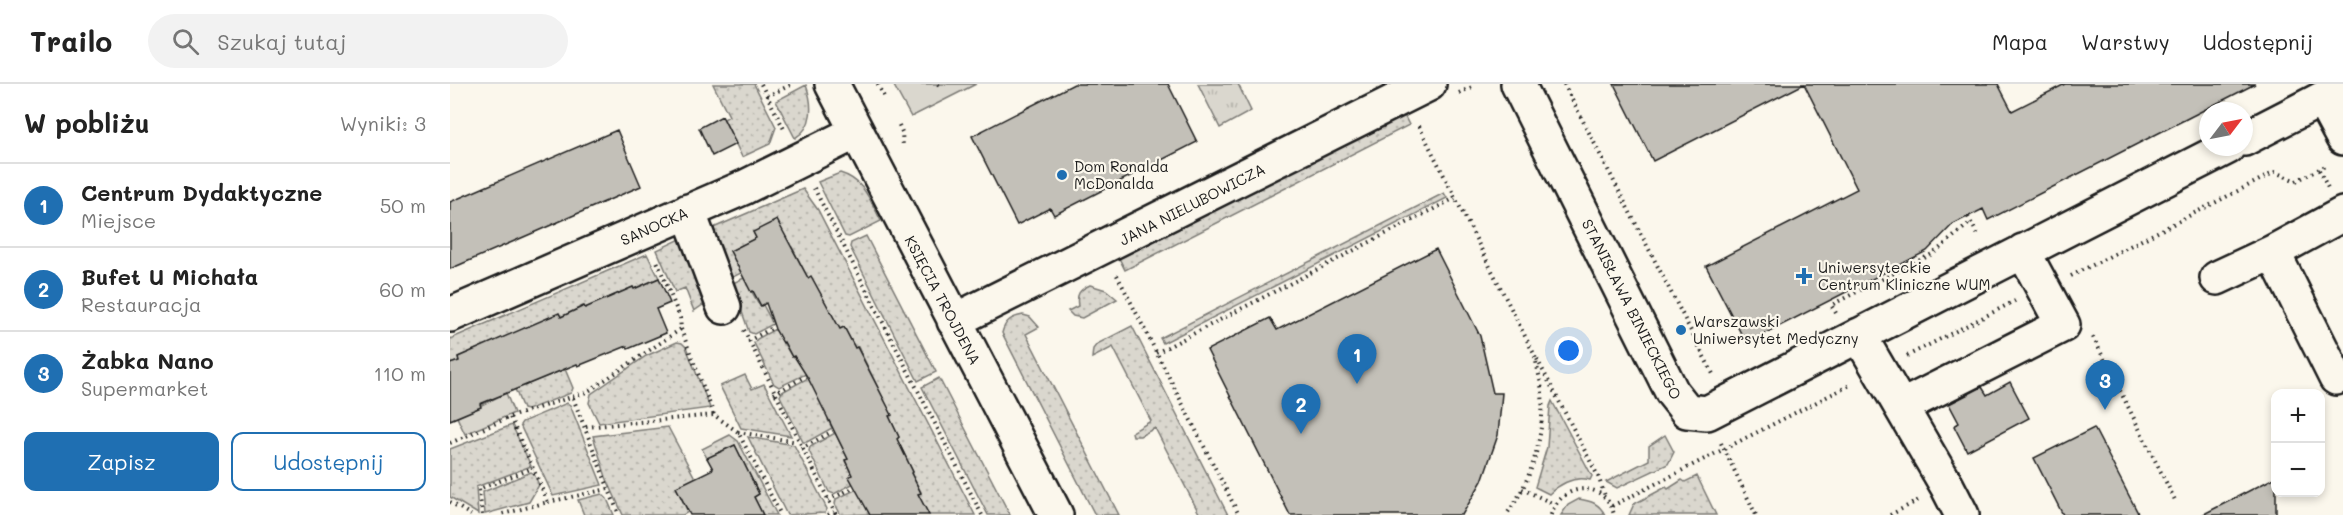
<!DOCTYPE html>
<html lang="pl">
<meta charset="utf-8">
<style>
:root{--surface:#fff;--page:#f2f2f2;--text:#222;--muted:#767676;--line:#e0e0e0;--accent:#1f6fb2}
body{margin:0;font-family:Mali,sans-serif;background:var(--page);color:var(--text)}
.controls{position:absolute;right:18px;bottom:18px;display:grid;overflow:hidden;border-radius:12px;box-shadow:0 3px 9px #0003}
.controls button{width:54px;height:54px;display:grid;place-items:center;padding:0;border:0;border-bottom:2px solid var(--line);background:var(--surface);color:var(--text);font:30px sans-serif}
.compass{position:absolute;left:1749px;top:18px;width:54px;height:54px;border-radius:50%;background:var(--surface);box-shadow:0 3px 9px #0003;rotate:58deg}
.you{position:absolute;left:1119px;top:267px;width:21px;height:21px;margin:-15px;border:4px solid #fff;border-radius:50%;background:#1a73e8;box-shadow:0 0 0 9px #1a73e833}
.badge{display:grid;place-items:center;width:39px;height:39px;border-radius:50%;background:var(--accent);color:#fff;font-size:20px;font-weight:700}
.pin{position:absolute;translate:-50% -50px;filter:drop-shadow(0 2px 3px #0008)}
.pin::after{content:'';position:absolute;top:32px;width:21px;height:18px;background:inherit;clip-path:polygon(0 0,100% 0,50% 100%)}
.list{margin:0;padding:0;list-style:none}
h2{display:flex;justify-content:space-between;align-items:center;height:78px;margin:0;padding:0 24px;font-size:26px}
h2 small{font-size:20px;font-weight:400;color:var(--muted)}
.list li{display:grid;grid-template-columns:39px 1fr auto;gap:18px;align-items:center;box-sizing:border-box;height:84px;padding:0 24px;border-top:2px solid var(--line)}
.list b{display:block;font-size:22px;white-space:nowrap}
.list p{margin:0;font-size:20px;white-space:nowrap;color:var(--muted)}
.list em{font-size:20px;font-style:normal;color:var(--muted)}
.actions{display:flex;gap:12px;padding:18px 24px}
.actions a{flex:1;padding:14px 0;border:2px solid var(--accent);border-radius:12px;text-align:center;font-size:21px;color:var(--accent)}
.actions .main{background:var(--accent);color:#fff}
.icon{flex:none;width:33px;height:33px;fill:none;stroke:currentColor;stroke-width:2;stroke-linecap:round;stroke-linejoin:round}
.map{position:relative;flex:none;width:1893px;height:431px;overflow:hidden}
header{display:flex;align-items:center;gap:36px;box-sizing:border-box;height:84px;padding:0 30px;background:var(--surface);border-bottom:2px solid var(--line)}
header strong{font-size:28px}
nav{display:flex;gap:33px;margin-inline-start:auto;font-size:21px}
.search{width:420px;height:54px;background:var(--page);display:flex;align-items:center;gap:15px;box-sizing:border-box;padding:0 21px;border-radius:33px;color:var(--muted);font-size:22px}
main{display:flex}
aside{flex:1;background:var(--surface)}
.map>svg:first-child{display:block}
.grass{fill:url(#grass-dots);stroke:#7b7a75;stroke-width:1.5}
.park{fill:url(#park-tufts);stroke:#7b7a75;stroke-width:1.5}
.garden{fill:#dad7ce;stroke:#7b7a75;stroke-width:1.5}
.building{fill:#c3c0b8;stroke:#1c1c1c;stroke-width:1.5}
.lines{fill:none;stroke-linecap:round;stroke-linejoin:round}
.minor-casing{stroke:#1c1c1c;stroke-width:38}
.path{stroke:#1c1c1c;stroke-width:4;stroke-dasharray:1.5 4.5;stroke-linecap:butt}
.minor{stroke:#fbf7ec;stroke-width:33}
.poi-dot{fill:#1f6fb2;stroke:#fbf7ec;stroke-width:2}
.labels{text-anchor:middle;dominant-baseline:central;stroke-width:4.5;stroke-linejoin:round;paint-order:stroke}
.poi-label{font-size:15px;fill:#1c1c1c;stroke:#fbf7ec;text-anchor:start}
.street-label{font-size:15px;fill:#1c1c1c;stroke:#fbf7ec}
</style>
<header>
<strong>Trailo</strong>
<div class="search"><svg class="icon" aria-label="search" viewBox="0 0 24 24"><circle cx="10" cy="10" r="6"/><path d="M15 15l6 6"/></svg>Szukaj tutaj</div>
<nav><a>Mapa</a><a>Warstwy</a><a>Udostępnij</a></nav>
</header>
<main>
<aside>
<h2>W pobliżu<small>Wyniki: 3</small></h2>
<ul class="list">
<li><span class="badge">1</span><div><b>Centrum Dydaktyczne</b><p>Miejsce</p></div><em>50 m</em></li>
<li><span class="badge">2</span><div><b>Bufet U Michała</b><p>Restauracja</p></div><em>60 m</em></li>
<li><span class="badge">3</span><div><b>Żabka Nano</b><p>Supermarket</p></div><em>110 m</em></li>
</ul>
<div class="actions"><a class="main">Zapisz</a><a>Udostępnij</a></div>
</aside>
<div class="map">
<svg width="1893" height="431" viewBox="0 0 1893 431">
<defs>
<pattern id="grass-dots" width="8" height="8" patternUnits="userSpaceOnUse" patternTransform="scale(1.5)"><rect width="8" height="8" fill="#dad7ce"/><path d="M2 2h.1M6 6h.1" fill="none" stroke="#bab8b0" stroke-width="1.8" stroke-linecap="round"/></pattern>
<pattern id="park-tufts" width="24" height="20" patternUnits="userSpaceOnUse" patternTransform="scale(1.5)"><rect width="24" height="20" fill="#dad7ce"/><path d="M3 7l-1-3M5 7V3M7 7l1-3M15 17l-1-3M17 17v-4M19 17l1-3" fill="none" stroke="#bab8b0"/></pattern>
</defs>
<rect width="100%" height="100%" fill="#fbf7ec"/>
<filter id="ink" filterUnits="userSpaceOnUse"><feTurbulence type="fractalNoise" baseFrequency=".0167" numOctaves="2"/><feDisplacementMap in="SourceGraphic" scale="12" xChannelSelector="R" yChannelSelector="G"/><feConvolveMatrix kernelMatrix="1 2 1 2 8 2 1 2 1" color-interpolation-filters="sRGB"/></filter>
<g filter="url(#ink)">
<path class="grass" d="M 263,0 L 304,0 L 326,43 L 320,60 L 292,73 L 274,35 L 279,32 Z
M 356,1 C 363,20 364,43 345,54 L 326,17 Z
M 953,29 L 959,41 L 675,186 L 669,174 Z
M 390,89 C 414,96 420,116 431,137 L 399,153 L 395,152 L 368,98 Z
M 353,105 L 368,126 L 525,431 L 479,431 L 468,410 L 471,408 L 461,389 L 463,388 L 447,355 L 449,353 L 439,332 L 441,330 L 408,263 L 405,264 L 394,243 L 390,245 L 361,193 L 358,194 L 342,163 L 303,148 L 306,154 L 280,167 L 292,180 L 288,182 L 291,189 L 283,193 L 279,192 L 261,145 Z
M 994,109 L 997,114 L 713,259 L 710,254 Z
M 237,152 L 257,218 L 244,227 L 235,204 L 225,208 L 207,166 Z
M 416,152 L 486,288 L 468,297 L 400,163 L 401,159 Z
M 197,170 L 209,194 L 184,205 L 183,203 L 135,224 L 133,222 L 111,233 L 109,230 L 8,273 L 9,277 L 0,280 L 0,255 Z
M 294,194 L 310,222 L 313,221 L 323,240 L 304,250 L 299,248 L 283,202 L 285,198 Z
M 640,201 L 656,206 L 667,215 L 632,234 L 623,232 L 618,227 L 628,222 C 626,210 629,206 640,201 Z
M 573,231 L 580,233 L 589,243 L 576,250 L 669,431 L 645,431 L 552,249 C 555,237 561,233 573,231 Z
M 682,242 L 778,431 L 750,431 L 705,344 L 690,352 L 683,352 L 682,348 L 701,337 L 663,263 L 642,274 L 643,265 L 647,260 Z
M 325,245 L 342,273 L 345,271 L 356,290 L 329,303 L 324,300 L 304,259 L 307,255 Z
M 227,258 L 232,259 L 236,263 L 260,324 L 149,339 L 139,319 L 141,310 L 196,272 Z
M 115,285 L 123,304 L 121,309 L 77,326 L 73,325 L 65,305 Z
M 295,291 L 302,305 L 314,300 L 341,352 L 291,344 L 270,302 Z
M 358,294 L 380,335 L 378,336 L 382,344 L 357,358 L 353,358 L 330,312 L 332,308 Z
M 489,294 L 560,431 L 538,431 L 472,303 Z
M 1102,317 L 1142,392 L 1140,396 C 1125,392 1110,400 1099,410 L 1085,403 L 1097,363 L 1100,322 Z
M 117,319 L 120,321 L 152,401 L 103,412 L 70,341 L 72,338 Z
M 62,341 L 81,382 L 26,403 L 28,430 L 0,413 L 0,365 Z
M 218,343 L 245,394 L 226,403 L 238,428 L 233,431 L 173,431 L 156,393 L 143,352 Z
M 385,349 L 398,375 L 395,377 L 402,391 L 404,399 L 384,410 L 379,408 L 359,367 L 360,363 Z
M 280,351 L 288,357 L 327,431 L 313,431 L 304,413 L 309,410 L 285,361 L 257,374 L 252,365 Z
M 1215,351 L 1224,368 L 1218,380 L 1167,404 L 1156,398 L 1199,376 L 1199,362 Z
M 298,353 L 344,361 L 377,425 L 375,429 L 337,431 Z
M 81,388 L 84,390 L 89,401 L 79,418 L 35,430 L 33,408 Z
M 1247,392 L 1266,431 L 1179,431 L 1184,420 L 1216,403 L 1218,405 L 1232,396 L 1235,398 Z
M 407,405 L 420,430 L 391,431 L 385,420 L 386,415 Z
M 152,410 L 157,415 L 164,431 L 134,431 L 128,416 Z"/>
<path class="park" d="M 748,0 L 788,0 L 801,27 L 770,44 Z"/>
<path class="garden" d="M 443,0 L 526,0 L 461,33 Z
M 56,309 L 64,329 L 15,350 L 7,333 Z
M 1129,415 C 1141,417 1149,419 1155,431 L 1111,431 L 1118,421 Z"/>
<path class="building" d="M 624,0 L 718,0 L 747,58 L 604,131 L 600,124 L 567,141 L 522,52 Z
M 1164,0 L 1548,0 L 1562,27 L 1615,0 L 1805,0 L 1538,136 L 1533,125 L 1503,140 L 1477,167 L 1296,259 L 1256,182 L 1407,105 L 1354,0 L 1203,77 Z
M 272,32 L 286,60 L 262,72 L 249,44 Z
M 167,46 L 191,102 L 0,185 L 0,118 Z
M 327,136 L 358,194 L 361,192 L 390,245 L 394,243 L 405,264 L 407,263 L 442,331 L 439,332 L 449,353 L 447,355 L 463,388 L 461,389 L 471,409 L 468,410 L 479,431 L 420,431 L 399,393 L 402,391 L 395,376 L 398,375 L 358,294 L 344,272 L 342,273 L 334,258 L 333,259 L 325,245 L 316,219 L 311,222 L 303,207 L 301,208 L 280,167 L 306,154 L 303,148 Z
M 986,165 L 1030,252 L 1043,309 L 1052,309 L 1048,351 L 1032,397 L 1012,431 L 840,431 L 757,266 L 820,234 L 827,246 Z
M 209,194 L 220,219 L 206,225 L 216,249 L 178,265 L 177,262 L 128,282 L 127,280 L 30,320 L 31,323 L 0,336 L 0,280 L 9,277 L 8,273 L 109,229 L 111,233 L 134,222 L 135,224 L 183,203 L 184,205 Z
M 1560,298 L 1579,334 L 1517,367 L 1504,342 L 1509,339 L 1499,320 L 1532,303 L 1537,311 Z
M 1644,344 L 1689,431 L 1613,431 L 1584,374 Z
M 285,361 L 309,410 L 304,413 L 313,431 L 240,431 L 226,403 L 263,385 L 257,374 Z
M 1826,393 L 1826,431 L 1752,431 Z"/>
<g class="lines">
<defs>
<path id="minor" d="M 382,0 L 606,431
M 1068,0 L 1222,308 L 1237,327 L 1257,329 L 1778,63
M 1872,15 L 1893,54
M 1794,55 L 1893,4
M 238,127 L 274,223
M 1823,168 L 1886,294
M 1767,194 L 1823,168 L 1893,130
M 0,231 L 295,103 L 406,48
M 504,237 L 979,0
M 1409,251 L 1497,402 L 1512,431
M 1451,323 L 1613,241 L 1573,167"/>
</defs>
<use href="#minor" class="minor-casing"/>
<path class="path" d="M 311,0 L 335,47
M 428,0 L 434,13
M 488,0 L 490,3
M 1114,0 L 1263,290
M 1009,9 L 1022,3
M 317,12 L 343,0
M 449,41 L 452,48 L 453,63
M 969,42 L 1085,272 C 1087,284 1091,297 1092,308 C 1095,350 1082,398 1056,431
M 1869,86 L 1878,104
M 364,104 L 532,431
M 1518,133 L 1529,153
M 667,191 L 789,431
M 1621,192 L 1825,88 L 1846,97 L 1877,81
M 1386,229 L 1381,221 L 1484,169 L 1521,138
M 231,245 L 264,331
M 294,246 L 386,431
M 1643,253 L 1726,418
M 298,257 L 324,243
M 706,269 L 1005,114
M 1457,272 L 1565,217
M 1087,275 L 1148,392 L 1155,412
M 324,310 L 356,292
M 123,314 L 169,431
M 60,333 L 137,308 L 231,245 L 230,234 L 207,177
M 136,343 L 264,331 L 288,348 L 331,431
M 288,348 L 347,358
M 0,359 L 60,333 L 98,418 L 49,431
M 1271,359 L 1306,431
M 351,365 L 383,347
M 1072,405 L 1104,420
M 378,416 L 405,403
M 0,418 L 21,431
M 98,418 L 158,405
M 1162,422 L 1402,300
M 32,431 L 29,405 L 83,384
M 378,431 L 384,428
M 1101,431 C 1111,398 1156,395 1164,431
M 1440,431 L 1469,416"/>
<use href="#minor" class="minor"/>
</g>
</g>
<g class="poi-dot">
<circle cx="612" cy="91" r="6"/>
<path d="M1351 183h6v6h6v6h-6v6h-6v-6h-6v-6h6z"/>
<circle cx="1231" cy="246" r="6"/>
</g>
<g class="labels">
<g class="poi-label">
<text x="624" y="82">Dom Ronalda<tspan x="624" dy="17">McDonalda</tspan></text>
<text x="1368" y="183">Uniwersyteckie<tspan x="1368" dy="17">Centrum Kliniczne WUM</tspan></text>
<text x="1243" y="237">Warszawski<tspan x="1243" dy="17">Uniwersytet Medyczny</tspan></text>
</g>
<g class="street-label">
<text transform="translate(742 120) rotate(-27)">JANA NIELUBOWICZA</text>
<text transform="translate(204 142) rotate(-24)">SANOCKA</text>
<text transform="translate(493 216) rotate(62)">KSIĘCIA TROJDENA</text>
<text transform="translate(1182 225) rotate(63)">STANISŁAWA BINIECKIEGO</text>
</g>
</g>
</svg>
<div class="controls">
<button>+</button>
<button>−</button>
</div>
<svg class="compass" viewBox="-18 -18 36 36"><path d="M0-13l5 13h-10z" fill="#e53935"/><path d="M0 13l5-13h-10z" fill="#767676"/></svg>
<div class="you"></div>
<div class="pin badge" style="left:907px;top:300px">1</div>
<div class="pin badge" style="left:851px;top:350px">2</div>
<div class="pin badge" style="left:1655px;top:326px">3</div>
</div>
</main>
